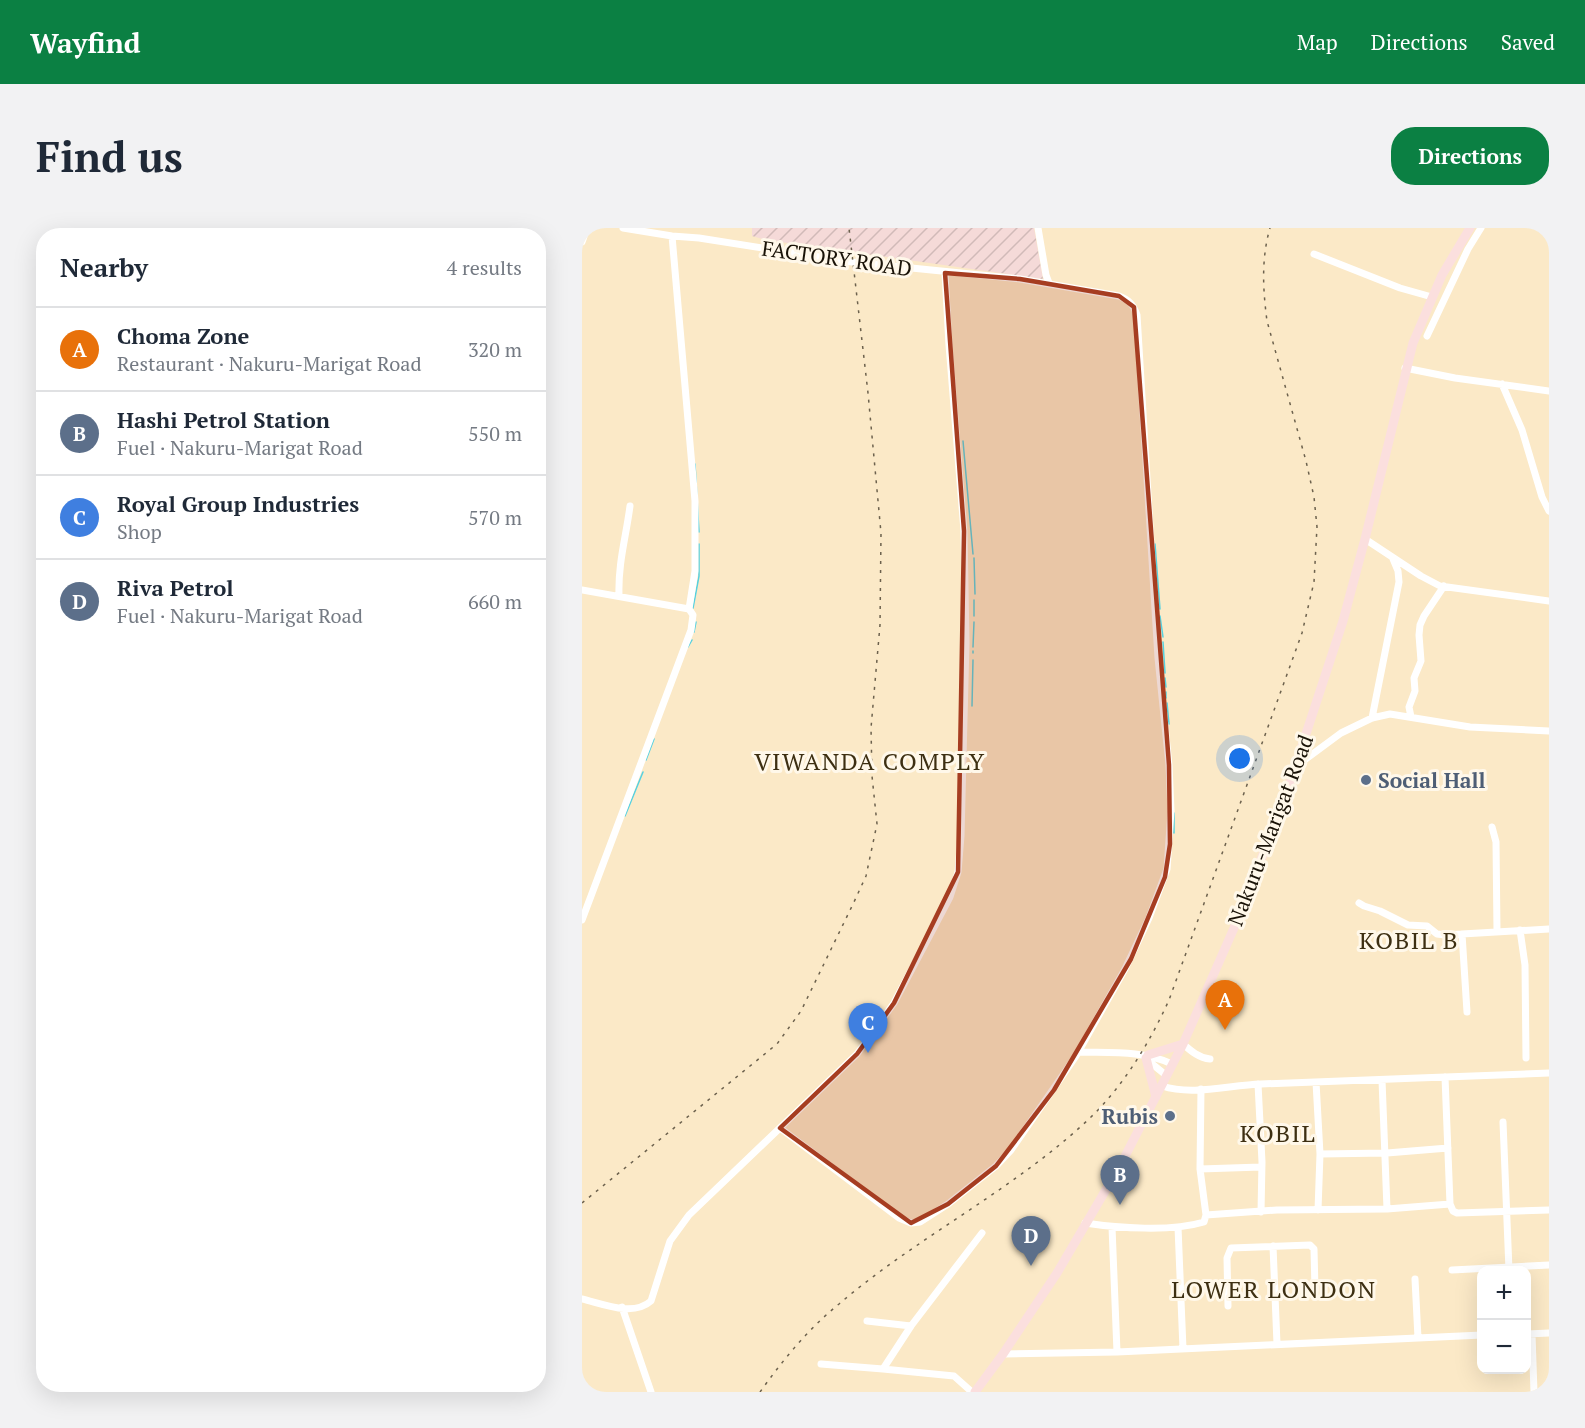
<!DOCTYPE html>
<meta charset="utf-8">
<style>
:root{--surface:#fff;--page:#f2f2f3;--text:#1f2937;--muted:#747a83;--line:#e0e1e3;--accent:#0b8043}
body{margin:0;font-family:"PT Serif",serif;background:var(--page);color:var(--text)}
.controls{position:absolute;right:18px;bottom:18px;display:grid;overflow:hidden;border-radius:12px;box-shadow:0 6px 24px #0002}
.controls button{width:54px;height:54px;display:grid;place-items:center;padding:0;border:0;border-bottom:2px solid var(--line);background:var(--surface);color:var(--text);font:30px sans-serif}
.you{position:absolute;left:658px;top:531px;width:21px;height:21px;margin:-15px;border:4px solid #fff;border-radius:50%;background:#1a73e8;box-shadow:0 0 0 9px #1a73e833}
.badge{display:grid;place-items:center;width:39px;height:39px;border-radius:50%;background:var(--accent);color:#fff;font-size:20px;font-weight:700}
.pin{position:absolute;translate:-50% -50px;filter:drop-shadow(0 2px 3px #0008)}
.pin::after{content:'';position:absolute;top:32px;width:21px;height:18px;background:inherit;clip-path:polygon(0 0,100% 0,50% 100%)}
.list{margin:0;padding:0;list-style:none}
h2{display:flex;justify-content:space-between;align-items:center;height:78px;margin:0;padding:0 24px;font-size:26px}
h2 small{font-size:20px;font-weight:400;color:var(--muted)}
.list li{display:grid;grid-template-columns:39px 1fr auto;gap:18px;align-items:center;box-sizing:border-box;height:84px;padding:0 24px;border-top:2px solid var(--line)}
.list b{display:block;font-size:22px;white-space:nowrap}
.list p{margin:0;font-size:20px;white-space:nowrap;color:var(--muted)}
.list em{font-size:20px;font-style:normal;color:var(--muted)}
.map{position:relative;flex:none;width:967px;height:1164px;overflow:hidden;border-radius:24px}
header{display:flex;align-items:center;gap:36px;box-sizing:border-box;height:84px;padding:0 30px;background:var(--accent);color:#fff}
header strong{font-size:28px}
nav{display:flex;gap:33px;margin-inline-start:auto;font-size:21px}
.intro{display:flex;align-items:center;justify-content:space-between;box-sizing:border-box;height:144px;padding:0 36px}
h1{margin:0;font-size:42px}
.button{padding:15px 27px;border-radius:24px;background:var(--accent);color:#fff;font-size:21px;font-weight:700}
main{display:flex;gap:36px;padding:0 36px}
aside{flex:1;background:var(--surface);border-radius:24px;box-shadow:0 6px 24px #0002}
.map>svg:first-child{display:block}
.industrial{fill:url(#industrial-furrows)}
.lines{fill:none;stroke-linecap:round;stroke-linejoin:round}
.stream{stroke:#56d1e0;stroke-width:1.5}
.minor{stroke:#fff;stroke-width:7}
.major{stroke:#fbdfde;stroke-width:9}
.rail{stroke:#6c614d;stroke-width:1.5;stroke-dasharray:3 6;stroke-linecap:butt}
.marked{fill:#a63d21;fill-opacity:0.2;stroke:#a63d21;stroke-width:4.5;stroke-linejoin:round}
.service-dot{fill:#5c6f8a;stroke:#fff8ea;stroke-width:2}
.labels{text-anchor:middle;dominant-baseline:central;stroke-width:6;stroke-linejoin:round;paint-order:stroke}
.street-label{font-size:21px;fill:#191207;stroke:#fff8ea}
.service-label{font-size:21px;font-weight:bold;fill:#4e5e75;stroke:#fff8ea;text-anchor:start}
.quarter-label{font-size:24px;letter-spacing:1.5px;fill:#3d2f12;stroke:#fff8ea}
</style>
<header>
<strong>Wayfind</strong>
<nav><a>Map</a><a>Directions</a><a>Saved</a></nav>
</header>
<div class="intro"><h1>Find us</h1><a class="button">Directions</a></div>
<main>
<aside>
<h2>Nearby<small>4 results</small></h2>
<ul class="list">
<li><span class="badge" style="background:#e8710a">A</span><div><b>Choma Zone</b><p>Restaurant · Nakuru-Marigat Road</p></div><em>320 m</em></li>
<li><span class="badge" style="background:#5c6f8a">B</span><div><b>Hashi Petrol Station</b><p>Fuel · Nakuru-Marigat Road</p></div><em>550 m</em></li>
<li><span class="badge" style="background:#3f7fe0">C</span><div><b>Royal Group Industries</b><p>Shop</p></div><em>570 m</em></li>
<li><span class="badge" style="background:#5c6f8a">D</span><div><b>Riva Petrol</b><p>Fuel · Nakuru-Marigat Road</p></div><em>660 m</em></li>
</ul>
</aside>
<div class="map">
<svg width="967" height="1164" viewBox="0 0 967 1164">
<defs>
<pattern id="industrial-furrows" width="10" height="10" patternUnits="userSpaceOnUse" patternTransform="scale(1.5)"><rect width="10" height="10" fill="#f5dad8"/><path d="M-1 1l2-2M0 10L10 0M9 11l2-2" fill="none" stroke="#d1bab8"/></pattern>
</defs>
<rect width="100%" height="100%" fill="#fbe9c7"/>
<path class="industrial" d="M 170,0 L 452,0 L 461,51 L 184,12 L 170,8 Z"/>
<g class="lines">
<path class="stream" d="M 381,213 L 391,326
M 113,236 L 117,304
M 573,316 L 578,381
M 392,330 L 393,366
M 392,372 L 392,388
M 111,380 L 117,348 L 117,316
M 578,388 L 581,409
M 112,404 L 114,394
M 581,414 L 583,445
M 106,419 L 110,412
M 391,419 L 392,394
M 391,423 L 391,425
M 583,450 L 584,459
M 584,464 L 584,470
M 585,475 L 587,496
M 390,478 L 391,432
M 64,532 L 72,511
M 43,588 L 61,544
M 592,605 L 592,585"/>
<path class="minor" d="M 41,0 L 90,8 L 117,10 L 270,34 L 438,51 L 537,68 C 547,72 551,76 555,87 L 576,430 L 587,537 L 589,583 L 585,641 L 567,690 L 543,741 L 494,828 L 429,922 L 414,938 L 366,976 L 338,994 L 329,995 L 317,990 L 198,900
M 456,0 L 464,47 L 467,55
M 0,14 L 5,0
M 732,26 L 818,60 L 850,69
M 845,108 L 886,21 L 899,0
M 823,140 L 873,150 L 967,163
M 920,156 L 940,202 L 960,269 L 967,283
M 783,311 L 839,348 L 858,358 L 967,373
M 0,362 L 107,381
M 37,367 C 36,335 44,309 48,278
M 829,489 L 827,479 L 833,463 L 832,450 L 839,433 L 837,407 L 838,397 L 842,388 L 862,358
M 790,490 L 817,354 L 816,343 L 811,331
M 713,539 L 759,505 L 790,490 L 808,486 L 888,499 L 967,503
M 910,599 L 914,614 L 915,703
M 777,675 L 782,678 L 798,683 L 826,697 L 845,698 L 855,706 L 863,707 L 967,701
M 0,692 L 109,402 L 111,387 L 107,381 L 113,343 L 113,273 L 90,8
M 938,702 L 943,737 L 944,830
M 880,706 L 885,784
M 601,816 C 609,823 617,830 628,831
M 496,824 C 528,825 561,822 590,836
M 564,831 L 585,848
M 863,849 L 868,976
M 800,852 L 805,981
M 734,854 L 738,926 L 736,982
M 676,856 L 680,934 L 679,984
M 580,858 C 611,868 647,857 679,856 C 775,852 871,849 967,845
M 619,861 L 618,941 L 624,987
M 921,894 L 927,1042
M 738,926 L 805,925 L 866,920
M 618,941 L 679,939
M 503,995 C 536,1000 589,1004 622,994 L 624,987 L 695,982 L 805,981 L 868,976 L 871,983 L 875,985 L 967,982
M 530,999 L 535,1124
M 596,999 L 601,1121
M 691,1018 L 695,1116
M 870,1042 L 967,1037
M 833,1051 L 836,1110
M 0,1071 C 21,1076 51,1089 69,1073 L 88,1013 L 107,987 L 275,826 L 312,775 L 368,669 L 376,644 L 379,608 L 384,415 L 382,303 L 367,117 L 363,45
M 646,1078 L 645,1030 L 649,1020 L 728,1017 L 732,1021 L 733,1062
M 40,1079 L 69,1164
M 285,1093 L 329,1098
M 945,1106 L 967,1105
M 950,1106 L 952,1164
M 421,1126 L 535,1124 L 900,1107
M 239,1136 L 301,1141 L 329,1098 L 400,1005
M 301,1141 L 372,1148 L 390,1164"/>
<path class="major" d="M 566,827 L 601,816
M 564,830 L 574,869
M 393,1164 L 421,1126 L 475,1045 L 539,936 L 601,816 L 652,700 L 702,573 L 761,393 L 783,311 L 831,115 L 860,47 L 888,0"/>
<path class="rail" d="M 0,975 L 195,816 L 219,783 L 272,674 L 284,648 L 295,596 L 290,548 L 289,500 L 298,397 L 299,305 L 286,165 L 267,0
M 178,1164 C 201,1132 226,1101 257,1076 C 335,1009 435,960 509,889 C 542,857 568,814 587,772 L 720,405 L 732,354 L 735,299 L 732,269 L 724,233 L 685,93 C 681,62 679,31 688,0"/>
</g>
<path class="marked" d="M 363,45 L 438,51 L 537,68 L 552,79 L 587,537 L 588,616 L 583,649 L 549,731 L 472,862 L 414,938 L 366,976 L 329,995 L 198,900 L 275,826 L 312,775 L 376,644 L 382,303 Z"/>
<g class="service-dot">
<circle cx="784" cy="552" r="6"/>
<circle cx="588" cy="888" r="6"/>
</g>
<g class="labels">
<g class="street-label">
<text transform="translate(255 30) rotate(8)">FACTORY ROAD</text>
<text transform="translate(688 602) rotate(-69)">Nakuru-Marigat Road</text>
</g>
<g class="service-label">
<text x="796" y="552">Social Hall</text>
<text x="576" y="888" text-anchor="end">Rubis</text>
</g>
<g class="quarter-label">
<text x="288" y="533">VIWANDA COMPLY</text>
<text x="827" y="712">KOBIL B</text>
<text x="696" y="905">KOBIL</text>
<text x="692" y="1061">LOWER LONDON</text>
</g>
</g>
</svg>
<div class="controls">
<button>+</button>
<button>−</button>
</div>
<div class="you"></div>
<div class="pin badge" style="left:643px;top:802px;background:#e8710a">A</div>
<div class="pin badge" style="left:538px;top:977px;background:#5c6f8a">B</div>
<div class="pin badge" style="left:286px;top:825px;background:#3f7fe0">C</div>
<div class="pin badge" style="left:449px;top:1038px;background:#5c6f8a">D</div>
</div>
</main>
